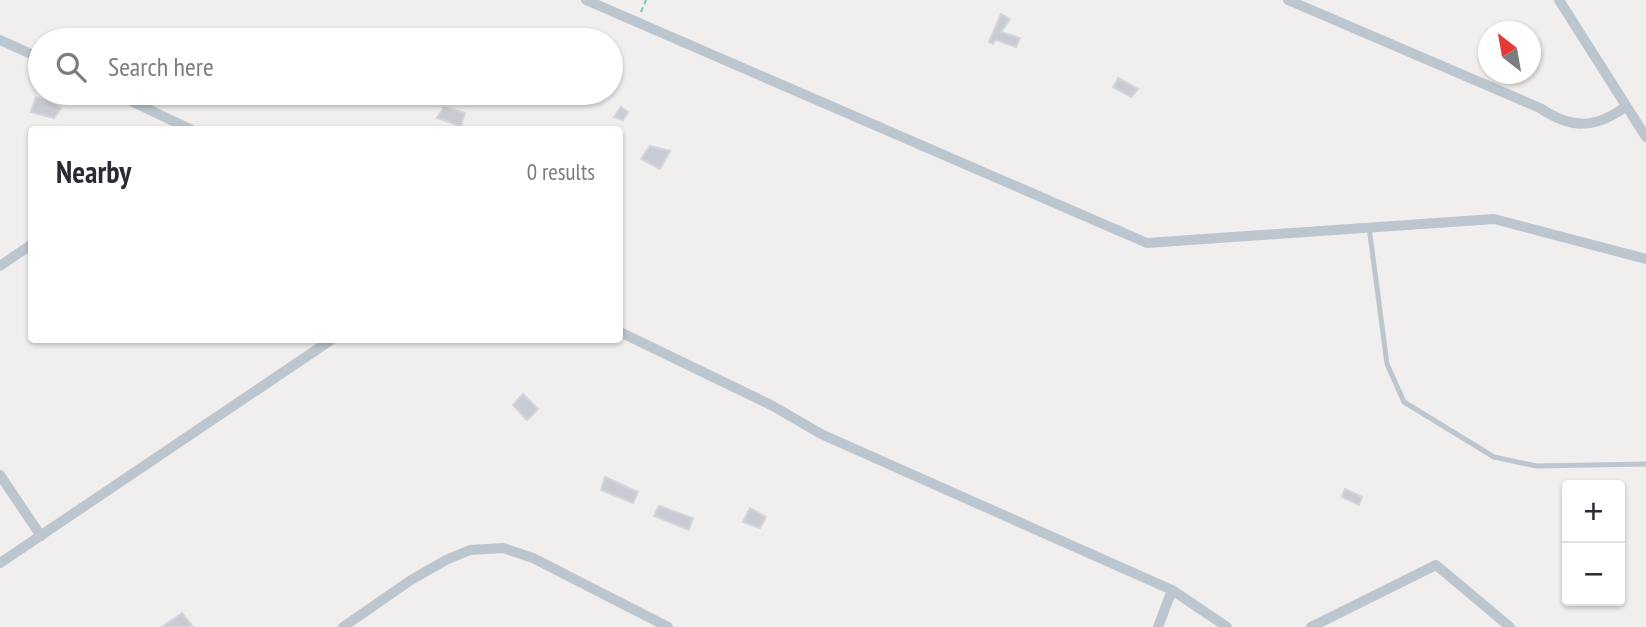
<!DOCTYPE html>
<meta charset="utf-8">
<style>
:root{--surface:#fff;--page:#f2f2f3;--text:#2b2b33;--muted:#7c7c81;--line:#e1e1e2}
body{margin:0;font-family:"PT Sans Narrow",sans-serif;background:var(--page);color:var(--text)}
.controls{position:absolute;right:21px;bottom:21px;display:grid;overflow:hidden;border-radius:7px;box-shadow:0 2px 5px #0004}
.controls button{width:63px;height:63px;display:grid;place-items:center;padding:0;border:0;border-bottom:2px solid var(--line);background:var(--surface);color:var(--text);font:35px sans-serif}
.compass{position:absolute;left:1478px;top:21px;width:63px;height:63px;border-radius:50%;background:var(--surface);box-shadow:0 2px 5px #0004;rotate:329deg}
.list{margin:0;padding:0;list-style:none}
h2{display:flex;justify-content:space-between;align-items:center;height:91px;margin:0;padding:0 28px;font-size:30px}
h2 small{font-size:23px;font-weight:400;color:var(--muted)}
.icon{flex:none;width:38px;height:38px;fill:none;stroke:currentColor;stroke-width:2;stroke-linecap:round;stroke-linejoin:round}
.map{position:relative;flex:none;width:1646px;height:627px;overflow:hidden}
.search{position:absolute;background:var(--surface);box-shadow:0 2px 5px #0004;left:28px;top:28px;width:595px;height:77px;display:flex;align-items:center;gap:18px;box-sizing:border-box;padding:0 24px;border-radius:38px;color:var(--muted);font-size:26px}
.panel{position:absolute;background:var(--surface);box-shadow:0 2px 5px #0004;left:28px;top:126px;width:595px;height:217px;border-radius:7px}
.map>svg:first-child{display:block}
.building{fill:#c8cbd1;stroke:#d2d5da;stroke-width:2}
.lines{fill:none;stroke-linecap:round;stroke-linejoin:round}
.path{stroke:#73ce9e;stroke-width:2;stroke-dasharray:5 3.5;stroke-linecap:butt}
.lane{stroke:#bcc6ce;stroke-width:5}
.street{stroke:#bcc6ce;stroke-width:10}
</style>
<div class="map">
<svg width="1646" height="627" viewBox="0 0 1646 627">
<rect width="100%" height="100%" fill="#f1eeee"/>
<path class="building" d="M 1001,14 L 1010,19 L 1001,32 L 1020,38 L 1016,47 L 996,40 L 993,44 L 989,42 Z
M 1118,78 L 1138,89 L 1131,97 L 1113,87 Z
M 36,97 L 61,108 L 54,118 L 31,112 Z
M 444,107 L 465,113 L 461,126 L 437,118 Z
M 621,107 L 628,112 L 623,120 L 614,117 Z
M 650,146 L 670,151 L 660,169 L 641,159 Z
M 523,394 L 538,409 L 527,420 L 513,405 Z
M 605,477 L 638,492 L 633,503 L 601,490 Z
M 1345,489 L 1362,497 L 1359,505 L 1342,497 Z
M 659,506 L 693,518 L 689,530 L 654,516 Z
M 750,508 L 766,517 L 760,528 L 743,522 Z
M 182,613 L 193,627 L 162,627 Z"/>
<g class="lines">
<path class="path" d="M 641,12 L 646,0"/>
<path class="lane" d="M 1369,227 L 1387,364 L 1404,402 L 1494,457 L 1536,466 L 1646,464"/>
<path class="street" d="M 586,0 L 1147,243 L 1494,219 L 1646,259
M 1288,0 L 1540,108 C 1571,129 1595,129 1625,107
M 1559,0 L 1646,137
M 0,40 L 40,58
M 114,93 L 192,130
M 0,266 L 32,244
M 620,332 L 773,406 L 821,434 L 1172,590 L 1227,627
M 0,475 L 41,536
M 0,563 L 331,340
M 343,627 L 411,580 L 446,560 L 470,550 L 503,548 L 533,558 L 668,627
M 1158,627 L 1172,590
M 1311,627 L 1436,565 L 1510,627"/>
</g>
</svg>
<div class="controls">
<button>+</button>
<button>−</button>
</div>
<svg class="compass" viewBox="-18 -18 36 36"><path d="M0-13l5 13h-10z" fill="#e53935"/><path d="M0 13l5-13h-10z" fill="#7c7c81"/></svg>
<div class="search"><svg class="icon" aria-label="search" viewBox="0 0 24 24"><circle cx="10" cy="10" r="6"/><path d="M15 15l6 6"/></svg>Search here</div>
<section class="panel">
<h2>Nearby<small>0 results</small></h2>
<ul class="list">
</ul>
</section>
</div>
